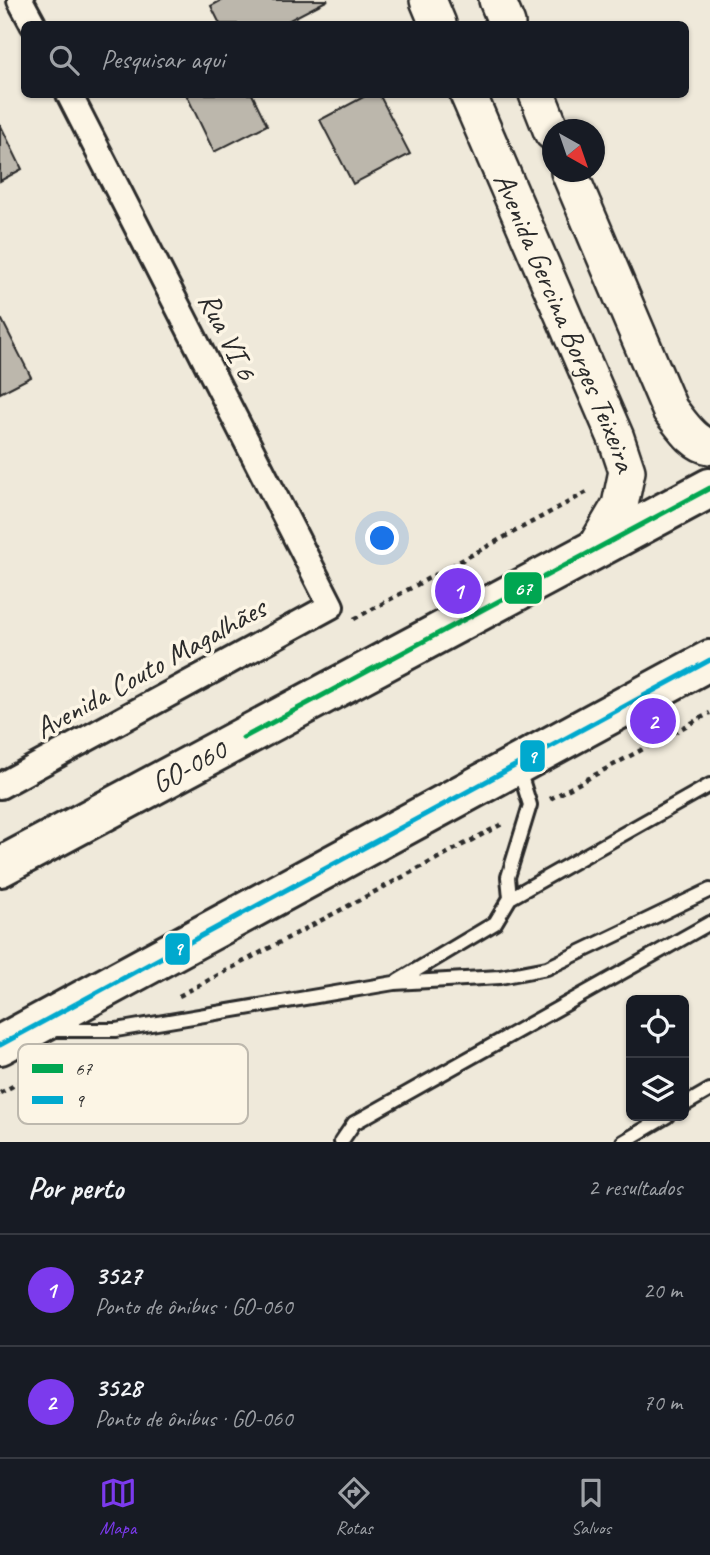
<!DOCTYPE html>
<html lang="pt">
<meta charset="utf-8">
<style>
:root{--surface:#171b24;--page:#242831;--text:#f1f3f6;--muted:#9ea1a6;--line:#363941;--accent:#7c3aed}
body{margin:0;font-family:Caveat,sans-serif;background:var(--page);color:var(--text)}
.controls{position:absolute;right:21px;bottom:21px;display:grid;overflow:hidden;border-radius:10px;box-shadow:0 2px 5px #0004}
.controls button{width:63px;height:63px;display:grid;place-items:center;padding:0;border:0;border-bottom:2px solid var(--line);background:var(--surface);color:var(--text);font:35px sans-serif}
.compass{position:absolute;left:542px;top:119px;width:63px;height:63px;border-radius:50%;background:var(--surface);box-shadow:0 2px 5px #0004;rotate:140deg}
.you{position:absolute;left:383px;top:539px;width:24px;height:24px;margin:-18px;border:5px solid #fff;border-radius:50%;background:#1a73e8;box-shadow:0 0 0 10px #1a73e833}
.badge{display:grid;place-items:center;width:46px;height:46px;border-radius:50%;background:var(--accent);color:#fff;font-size:23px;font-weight:700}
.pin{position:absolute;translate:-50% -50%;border:4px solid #fff;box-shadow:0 2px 7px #0006}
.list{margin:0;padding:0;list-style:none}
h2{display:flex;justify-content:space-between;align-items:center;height:91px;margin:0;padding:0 28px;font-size:30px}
h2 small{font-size:23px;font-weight:400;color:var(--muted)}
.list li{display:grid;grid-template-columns:46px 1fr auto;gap:21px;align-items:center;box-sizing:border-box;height:112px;padding:0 28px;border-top:2px solid var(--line)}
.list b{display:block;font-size:26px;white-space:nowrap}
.list p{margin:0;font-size:23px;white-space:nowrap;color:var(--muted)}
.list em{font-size:23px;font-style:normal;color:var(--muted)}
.icon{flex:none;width:38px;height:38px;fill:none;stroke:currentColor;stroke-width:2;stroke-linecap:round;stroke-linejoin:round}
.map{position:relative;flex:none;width:710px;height:1142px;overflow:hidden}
.search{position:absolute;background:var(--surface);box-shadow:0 2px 5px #0004;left:21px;right:21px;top:21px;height:77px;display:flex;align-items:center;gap:18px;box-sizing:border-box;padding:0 24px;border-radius:10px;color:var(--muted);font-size:26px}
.sheet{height:315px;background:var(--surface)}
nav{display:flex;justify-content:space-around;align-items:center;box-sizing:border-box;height:98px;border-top:2px solid var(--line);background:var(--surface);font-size:19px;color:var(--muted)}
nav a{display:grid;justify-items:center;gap:4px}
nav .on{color:var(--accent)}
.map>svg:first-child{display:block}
.building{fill:#bcb7ac;stroke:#2b2b2b;stroke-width:2}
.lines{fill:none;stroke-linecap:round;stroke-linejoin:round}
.lane-casing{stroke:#2b2b2b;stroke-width:18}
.street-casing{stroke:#2b2b2b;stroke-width:30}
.secondary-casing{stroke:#2b2b2b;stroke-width:40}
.primary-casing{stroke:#2b2b2b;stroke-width:44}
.path{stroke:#2b2b2b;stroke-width:4.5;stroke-dasharray:5 5;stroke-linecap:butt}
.lane{stroke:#fcf5e5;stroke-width:12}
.street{stroke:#fcf5e5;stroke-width:24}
.secondary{stroke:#fcf5e5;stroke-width:35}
.primary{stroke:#fcf5e5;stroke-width:38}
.bus-1-casing{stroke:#fcf5e5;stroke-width:10}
.bus-2-casing{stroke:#fcf5e5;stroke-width:10}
.bus-1{stroke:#00a651;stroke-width:5}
.bus-2{stroke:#00a9ce;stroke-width:5}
.labels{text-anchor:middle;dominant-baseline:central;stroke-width:7;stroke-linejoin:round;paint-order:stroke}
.street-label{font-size:30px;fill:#2b2b2b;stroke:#fcf5e5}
.key{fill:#fcf5e5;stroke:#bdb8ad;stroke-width:2}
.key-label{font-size:19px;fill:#2b2b2b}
.line-badge{stroke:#fcf5e5;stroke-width:2.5}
.badge-label{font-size:19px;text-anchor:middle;font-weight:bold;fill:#fff}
</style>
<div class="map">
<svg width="710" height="1142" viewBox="0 0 710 1142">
<rect width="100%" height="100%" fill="#efe9da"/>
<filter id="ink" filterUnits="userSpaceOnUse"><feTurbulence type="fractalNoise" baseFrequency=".0143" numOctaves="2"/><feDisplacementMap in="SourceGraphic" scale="14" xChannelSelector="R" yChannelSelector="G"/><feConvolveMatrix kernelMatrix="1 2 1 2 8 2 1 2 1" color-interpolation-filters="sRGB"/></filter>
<g filter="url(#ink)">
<path class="building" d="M 222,0 L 328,0 L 282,24 L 220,24 L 211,6 Z
M 186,94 L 252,94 L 267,125 L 214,152 Z
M 369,94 L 379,94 L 410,154 L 353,184 L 320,120 Z
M 0,124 L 22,169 L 0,181 Z
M 2,320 L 31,377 L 0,393 L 0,321 Z"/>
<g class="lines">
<defs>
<path id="lane" d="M 510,898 L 508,877 L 530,805 L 519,770
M 398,981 L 495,923 L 510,898 L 710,785
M 54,1030 L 116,1030 L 394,983 L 500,977 L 547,968 L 710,890
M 684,1105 L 710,1090
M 341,1142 L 354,1123 L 710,923
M 623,1142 L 667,1116"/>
<path id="street" d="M 20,0 L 33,24
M 0,786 L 331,606 L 69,94"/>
<g id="secondary">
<path d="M 428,0 L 438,24"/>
<path d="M 497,0 L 507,24"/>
<path id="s1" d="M 468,94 L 616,438 L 627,471 L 620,505 L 593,551"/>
<path d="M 537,94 L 552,132"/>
<path d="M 569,172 L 670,410 C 681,423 693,444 710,446"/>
</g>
<g id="primary">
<path id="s2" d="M 0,867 L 710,488"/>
<path d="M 0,1045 L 710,660"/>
</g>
</defs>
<use href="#lane" class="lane-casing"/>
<use href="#street" class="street-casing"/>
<use href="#secondary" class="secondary-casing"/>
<use href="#primary" class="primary-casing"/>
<path class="path" d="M 354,619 L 589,491
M 550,799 L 710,713
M 179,996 L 502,824
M 0,1093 L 76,1052"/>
<use href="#lane" class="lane"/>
<use href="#street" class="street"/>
<use href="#secondary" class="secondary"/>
<use href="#primary" class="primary"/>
<defs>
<path id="bus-1" d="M 243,738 L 710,488"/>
<path id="bus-2" d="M 0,1045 L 710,660"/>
</defs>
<use href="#bus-1" class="bus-1-casing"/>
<use href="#bus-2" class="bus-2-casing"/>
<use href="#bus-1" class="bus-1"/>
<use href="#bus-2" class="bus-2"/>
</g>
</g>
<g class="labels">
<g class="street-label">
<text stroke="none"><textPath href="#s1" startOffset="248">Avenida Gercina Borges Teixeira</textPath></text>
<text transform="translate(228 336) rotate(63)">Rua VI 6</text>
<text transform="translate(150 668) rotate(-29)">Avenida Couto Magalhães</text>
<text stroke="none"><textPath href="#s2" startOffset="214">GO-060</textPath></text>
</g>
</g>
<rect x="18" y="1044" width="230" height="80" rx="10" class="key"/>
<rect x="32" y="1064" width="31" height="9" fill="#00a651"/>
<rect x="32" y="1096" width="31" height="8" fill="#00a9ce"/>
<g class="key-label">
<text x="75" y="1075">67</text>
<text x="75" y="1107">9</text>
</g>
<g class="line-badge">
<rect x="503" y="571" width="40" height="34" rx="7" fill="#00a651"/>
<rect x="519" y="739" width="27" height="34" rx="7" fill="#00a9ce"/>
<rect x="164" y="932" width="27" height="34" rx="7" fill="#00a9ce"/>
</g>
<g class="badge-label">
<text x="523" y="595">67</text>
<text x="532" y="763">9</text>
<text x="178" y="955">9</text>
</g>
</svg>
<div class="controls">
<button><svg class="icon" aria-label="locate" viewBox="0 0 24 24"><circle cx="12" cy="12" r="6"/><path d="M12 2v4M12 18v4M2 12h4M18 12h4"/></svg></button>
<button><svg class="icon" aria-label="layers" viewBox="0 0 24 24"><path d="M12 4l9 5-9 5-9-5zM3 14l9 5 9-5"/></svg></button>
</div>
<svg class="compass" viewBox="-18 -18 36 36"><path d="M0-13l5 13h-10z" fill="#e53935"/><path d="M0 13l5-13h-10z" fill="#9ea1a6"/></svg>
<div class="you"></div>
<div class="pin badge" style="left:458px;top:591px">1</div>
<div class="pin badge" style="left:653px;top:721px">2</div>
<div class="search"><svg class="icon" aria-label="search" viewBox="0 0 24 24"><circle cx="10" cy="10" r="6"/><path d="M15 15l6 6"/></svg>Pesquisar aqui</div>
</div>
<section class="sheet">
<h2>Por perto<small>2 resultados</small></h2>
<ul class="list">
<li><span class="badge">1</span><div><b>3527</b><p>Ponto de ônibus · GO-060</p></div><em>20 m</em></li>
<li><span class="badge">2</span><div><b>3528</b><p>Ponto de ônibus · GO-060</p></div><em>70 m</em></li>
</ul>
</section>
<nav>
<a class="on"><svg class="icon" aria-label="map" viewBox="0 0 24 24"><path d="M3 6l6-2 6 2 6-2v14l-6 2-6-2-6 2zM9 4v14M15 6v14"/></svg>Mapa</a>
<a><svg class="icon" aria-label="directions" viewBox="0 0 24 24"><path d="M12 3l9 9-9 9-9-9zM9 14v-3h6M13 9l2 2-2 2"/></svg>Rotas</a>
<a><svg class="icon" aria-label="saved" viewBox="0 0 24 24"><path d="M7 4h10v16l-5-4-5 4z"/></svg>Salvos</a>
</nav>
